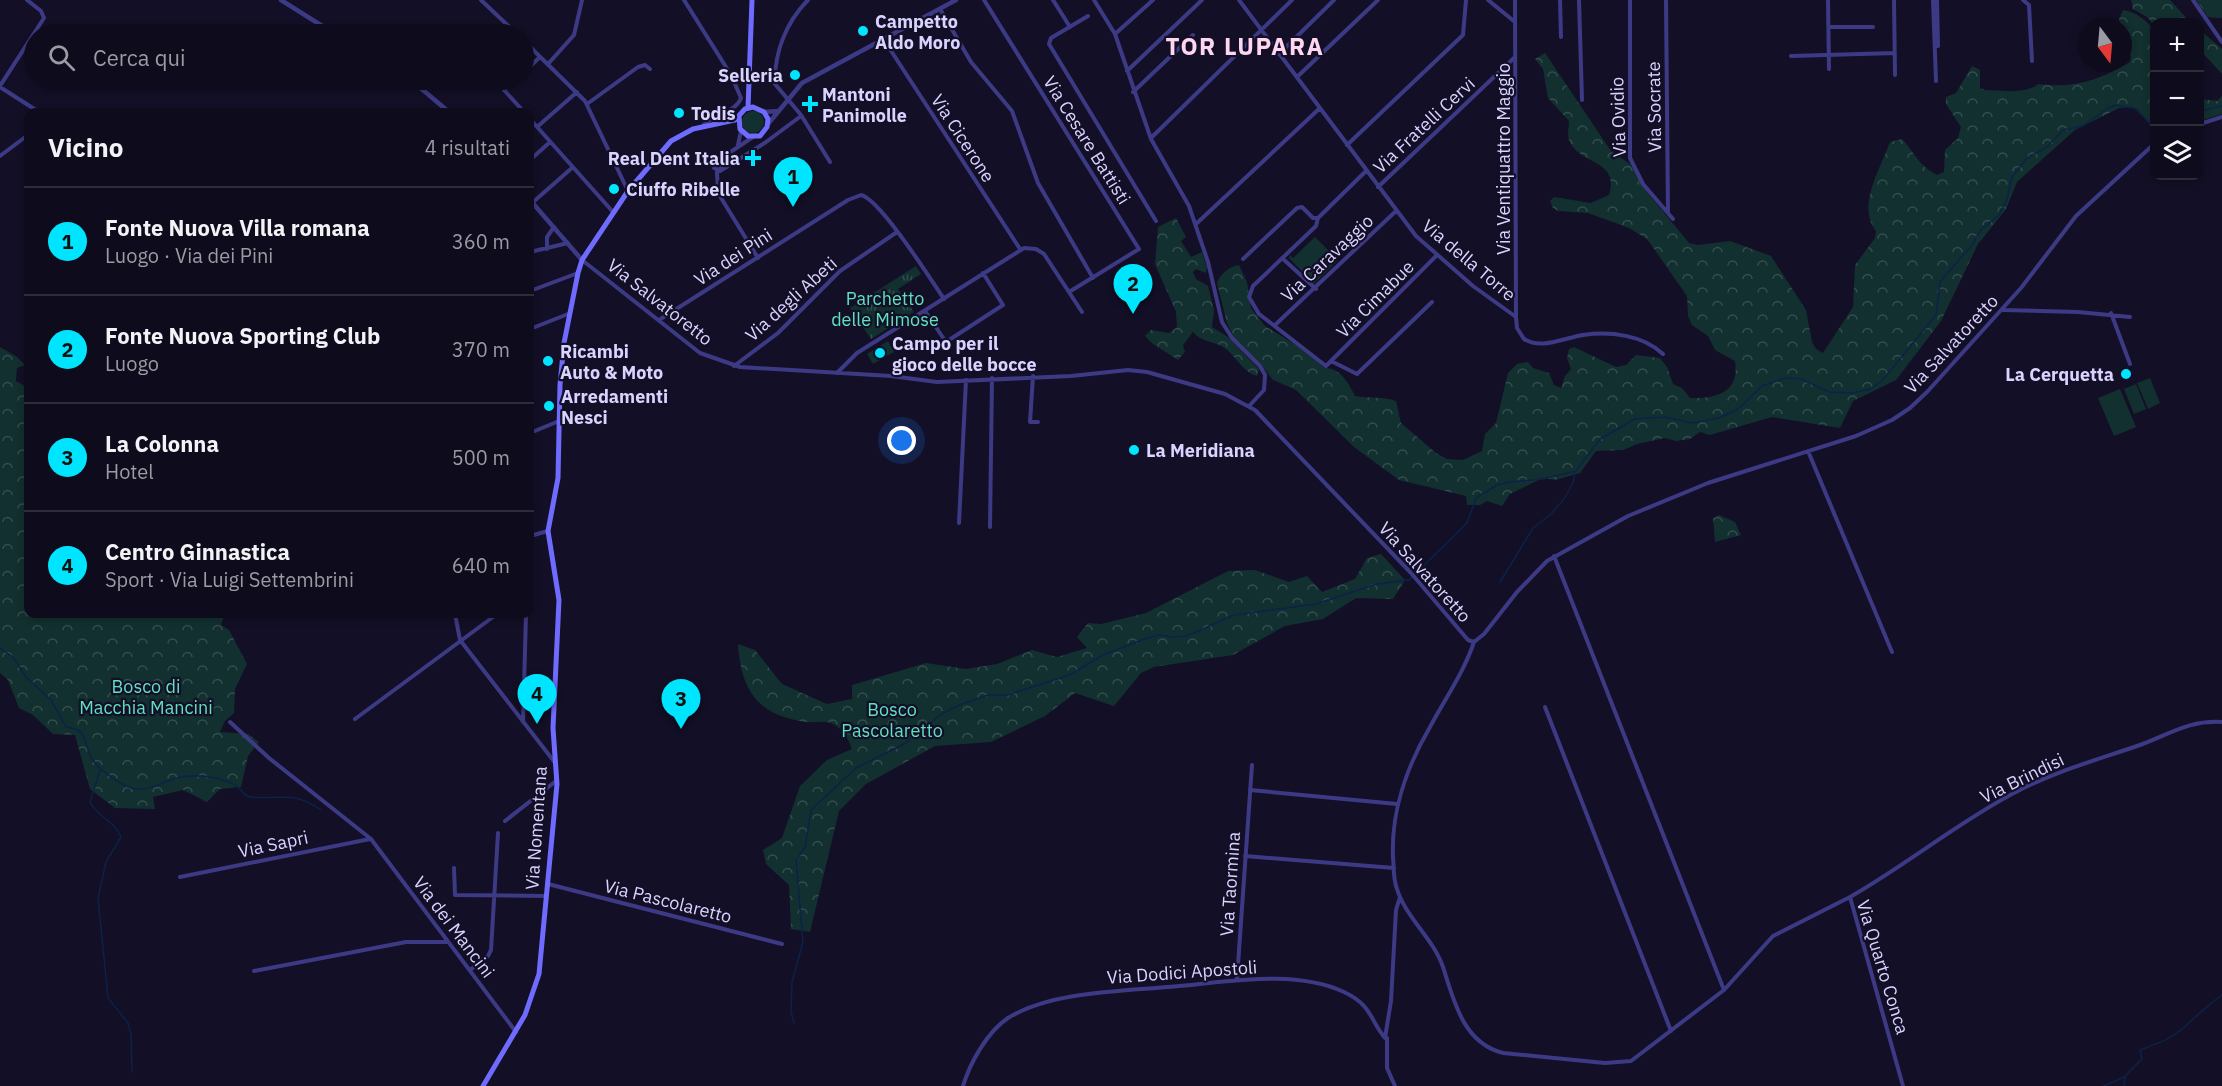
<!DOCTYPE html>
<html lang="it">
<meta charset="utf-8">
<style>
:root{--surface:#0e0b1c;--page:#171425;--text:#f1f3f6;--muted:#9b9ba3;--line:#2e2b3b;--accent:#00e5ff}
body{margin:0;font-family:"IBM Plex Sans",sans-serif;background:var(--page);color:var(--text)}
.controls{position:absolute;right:18px;top:18px;display:grid;overflow:hidden;border-radius:12px;box-shadow:0 3px 9px #0003}
.controls button{width:54px;height:54px;display:grid;place-items:center;padding:0;border:0;border-bottom:2px solid var(--line);background:var(--surface);color:var(--text);font:30px sans-serif}
.compass{position:absolute;left:2078px;top:18px;width:54px;height:54px;border-radius:50%;background:var(--surface);box-shadow:0 3px 9px #0003;rotate:164deg}
.you{position:absolute;left:902px;top:441px;width:21px;height:21px;margin:-15px;border:4px solid #fff;border-radius:50%;background:#1a73e8;box-shadow:0 0 0 9px #1a73e833}
.badge{display:grid;place-items:center;width:39px;height:39px;border-radius:50%;background:var(--accent);color:#111;font-size:20px;font-weight:700}
.pin{position:absolute;translate:-50% -50px;filter:drop-shadow(0 2px 3px #0008)}
.pin::after{content:'';position:absolute;top:32px;width:21px;height:18px;background:inherit;clip-path:polygon(0 0,100% 0,50% 100%)}
.list{margin:0;padding:0;list-style:none}
h2{display:flex;justify-content:space-between;align-items:center;height:78px;margin:0;padding:0 24px;font-size:26px}
h2 small{font-size:20px;font-weight:400;color:var(--muted)}
.list li{display:grid;grid-template-columns:39px 1fr auto;gap:18px;align-items:center;box-sizing:border-box;height:108px;padding:0 24px;border-top:2px solid var(--line)}
.list b{display:block;font-size:22px;white-space:nowrap}
.list p{margin:0;font-size:20px;white-space:nowrap;color:var(--muted)}
.list em{font-size:20px;font-style:normal;color:var(--muted)}
.icon{flex:none;width:33px;height:33px;fill:none;stroke:currentColor;stroke-width:2;stroke-linecap:round;stroke-linejoin:round}
.map{position:relative;flex:none;width:2222px;height:1086px;overflow:hidden}
.search{position:absolute;background:var(--surface);box-shadow:0 3px 9px #0003;left:24px;top:24px;width:510px;height:66px;display:flex;align-items:center;gap:15px;box-sizing:border-box;padding:0 21px;border-radius:33px;color:var(--muted);font-size:22px}
.panel{position:absolute;background:var(--surface);box-shadow:0 3px 9px #0003;left:24px;top:108px;width:510px;height:510px;border-radius:12px}
.map>svg:first-child{display:block}
.green{fill:#12302f}
.forest{fill:url(#forest-crowns)}
.park{fill:url(#park-tufts)}
.lines{fill:none;stroke-linecap:round;stroke-linejoin:round}
.stream{stroke:#0c2248;stroke-width:1.5}
.minor{stroke:#3d3a85;stroke-width:4}
.tertiary{stroke:#3d3a85;stroke-width:4.5}
.secondary{stroke:#6f6bff;stroke-width:5}
.poi-dot{fill:#00e5ff;stroke:#130f26;stroke-width:2}
.labels{text-anchor:middle;dominant-baseline:central;stroke-width:4.5;stroke-linejoin:round;paint-order:stroke}
.poi-label{font-size:18px;font-weight:bold;fill:#d9d4ff;stroke:#130f26;text-anchor:start}
.street-label{font-size:18px;fill:#d9d4ff;stroke:#130f26}
.park-label{font-size:18px;fill:#5fe0c0;stroke:#130f26}
.district-label{font-size:24px;font-weight:bold;letter-spacing:1.5px;fill:#ffd6f0;stroke:#130f26}
</style>
<div class="map">
<svg width="2222" height="1086" viewBox="0 0 2222 1086">
<defs>
<pattern id="forest-crowns" width="20" height="18" patternUnits="userSpaceOnUse" patternTransform="scale(1.5)"><rect width="20" height="18" fill="#12302f"/><path d="M2 6a3 3 0 1 1 6 0M12 15a3 3 0 1 1 6 0" fill="none" stroke="#344d4e"/></pattern>
<pattern id="park-tufts" width="24" height="20" patternUnits="userSpaceOnUse" patternTransform="scale(1.5)"><rect width="24" height="20" fill="#12302f"/><path d="M3 7l-1-3M5 7V3M7 7l1-3M15 17l-1-3M17 17v-4M19 17l1-3" fill="none" stroke="#344d4e"/></pattern>
</defs>
<rect width="100%" height="100%" fill="#130f26"/>
<path class="green" d="M742 122a11 11 0 1 1 22 0a11 11 0 1 1-22 0Z
M 1315,237 L 1338,260 L 1314,284 L 1289,258 L 1290,255 L 1293,258 Z
M 888,341 L 894,352 L 873,364 L 867,354 Z
M 2150,378 L 2160,403 L 2148,409 L 2137,383 Z
M 2136,384 L 2146,409 L 2134,414 L 2124,389 Z
M 2120,389 L 2136,427 L 2114,436 L 2098,398 Z"/>
<path class="forest" d="M 2131,0 L 2170,0 L 2190,22 L 2154,22 L 2154,25 L 2147,17 L 2133,9 Z
M 2196,0 L 2222,0 L 2222,18 L 2208,17 Z
M 2123,10 C 2136,12 2147,20 2154,31 L 2154,127 L 2133,107 L 2119,108 L 2075,130 L 2017,182 L 2006,209 L 1978,244 L 1941,321 L 1896,380 L 1853,401 L 1840,428 L 1772,417 L 1710,435 L 1700,432 L 1690,439 L 1676,441 L 1665,438 L 1637,444 L 1623,450 L 1596,451 L 1580,473 L 1555,480 L 1543,478 L 1510,494 L 1502,506 L 1487,501 L 1480,505 L 1467,505 L 1466,496 L 1399,480 L 1354,447 L 1296,390 L 1273,380 L 1260,363 L 1234,338 L 1227,323 L 1217,283 C 1220,274 1230,266 1239,265 L 1247,282 L 1251,308 L 1265,326 L 1304,350 L 1325,368 C 1341,368 1349,384 1355,396 C 1370,399 1382,396 1396,401 L 1401,423 L 1436,453 L 1447,459 L 1463,460 L 1482,451 L 1485,434 L 1496,423 L 1508,373 L 1517,364 L 1528,362 L 1533,368 L 1549,373 L 1554,385 L 1561,388 L 1565,376 L 1571,369 L 1567,358 L 1569,349 L 1574,347 L 1616,367 L 1626,365 L 1636,355 L 1660,358 L 1667,367 L 1673,384 L 1682,388 L 1690,398 C 1717,399 1740,392 1735,361 L 1715,350 L 1708,336 L 1692,325 L 1688,316 L 1687,296 L 1647,239 L 1629,228 L 1588,213 L 1558,211 L 1553,208 L 1550,201 L 1554,197 L 1591,203 L 1609,195 C 1620,158 1579,166 1569,140 C 1567,134 1569,127 1569,121 L 1548,98 L 1543,69 L 1535,59 L 1545,53 L 1611,151 L 1630,164 L 1647,192 L 1689,243 L 1698,245 L 1730,241 L 1771,256 L 1806,310 L 1812,342 L 1816,349 L 1823,353 L 1853,307 L 1855,265 L 1875,238 L 1876,231 C 1856,206 1881,168 1890,142 L 1902,139 C 1915,153 1918,165 1937,175 L 1944,172 L 1945,150 L 1958,138 L 1961,127 L 1946,104 L 1946,97 L 1956,93 L 1972,66 L 1980,70 L 1980,88 L 1985,90 C 2000,90 2026,95 2038,84 C 2073,89 2100,80 2130,62 L 2131,57 L 2119,19 Z
M 2200,30 L 2222,49 L 2222,74 L 2200,50 Z
M 2222,96 L 2222,114 L 2200,121 L 2200,99 L 2217,101 Z
M 1176,218 L 1186,237 L 1181,241 L 1191,257 L 1202,252 L 1207,267 L 1206,273 L 1196,269 L 1193,272 L 1196,279 L 1208,286 L 1214,310 L 1212,327 L 1228,337 L 1259,369 L 1257,376 C 1242,372 1236,355 1223,347 C 1213,341 1201,342 1193,332 L 1183,345 L 1185,352 L 1178,360 L 1153,344 L 1145,336 L 1151,330 L 1169,333 L 1177,327 L 1176,312 L 1155,264 L 1158,227 Z
M 0,347 L 17,357 L 25,365 L 17,368 L 16,381 L 28,388 L 28,614 L 225,614 L 221,625 L 229,630 L 247,664 L 235,689 L 234,713 L 225,721 L 220,732 L 248,734 L 259,742 L 248,756 L 241,787 L 220,789 L 207,802 L 183,790 L 153,797 L 155,809 L 115,808 L 90,789 L 75,735 L 53,734 L 33,715 L 19,708 L 8,680 L 0,673 Z
M 1719,515 L 1735,522 L 1741,535 L 1715,542 L 1713,518 Z
M 1381,554 L 1405,580 L 1393,599 L 1356,598 L 1323,619 L 1285,626 L 1233,655 L 1154,667 L 1141,673 L 1114,706 L 1075,693 L 1045,716 L 991,742 L 935,746 L 866,784 L 839,811 L 810,932 L 791,929 L 789,885 L 766,864 L 763,850 L 782,838 L 800,786 L 827,760 L 852,749 C 848,738 843,729 833,724 C 825,720 814,723 805,722 C 758,715 741,691 738,644 L 755,650 L 782,684 L 827,704 L 852,699 L 852,685 L 926,663 L 966,669 L 997,664 L 1032,650 L 1057,657 L 1087,648 L 1077,637 L 1088,623 L 1101,624 L 1146,613 L 1228,571 L 1255,570 L 1289,582 L 1307,576 L 1322,592 L 1355,579 L 1367,558 Z"/>
<path class="park" d="M 916,266 L 921,274 L 898,289 L 914,312 L 871,339 L 850,308 Z"/>
<g class="lines">
<path class="stream" d="M 2200,111 L 2222,106
M 1500,582 L 1533,528 L 1551,514 L 1564,499 L 1573,483 L 1575,471
M 0,648 L 13,657 L 26,677 L 51,700 L 66,727 C 90,730 83,744 92,759 C 98,769 124,788 136,789 C 154,791 170,776 189,776 C 202,775 226,778 238,787 C 243,791 243,796 251,797 C 282,800 292,790 321,810
M 100,770 L 90,802 C 98,818 114,820 121,837 L 106,862 L 98,898 L 108,998 L 128,1023 L 131,1035 L 132,1072
M 794,1023 L 791,1012 L 792,982 L 803,942 L 796,861 L 805,847 L 811,810 L 856,768 L 906,743 L 943,713 L 962,704 L 989,695 L 1007,695 L 1070,675 L 1103,655 L 1147,638 L 1159,635 L 1173,637 L 1187,636 L 1234,615 L 1316,604 L 1377,584 L 1409,580 L 1467,523 L 1476,498 L 1497,485 L 1509,482 L 1543,479 L 1576,471 L 1600,439 L 1635,419 L 1665,417 L 1692,423 L 1719,418 L 1738,409 L 1762,386 L 1785,378 L 1801,379 L 1829,392 L 1852,393 L 1870,389 L 1882,381 L 1936,315 L 1940,282 L 1972,245 L 1981,230 L 1999,215 L 2007,199 L 2012,177 L 2027,158 L 2047,147 L 2063,130 L 2083,126 L 2108,108 L 2116,105 L 2137,109 L 2150,124 L 2154,124
M 2104,1086 L 2124,1077
M 2124,1086 L 2125,1076 L 2142,1059 L 2140,1050 C 2155,1044 2170,1040 2182,1029 C 2196,1017 2206,1006 2222,995"/>
<path class="minor" d="M 481,0 L 517,34
M 684,0 L 731,75 L 741,98 C 735,114 711,113 702,127
M 808,0 C 786,22 774,53 775,84 L 801,115 L 830,162
M 984,0 L 1139,249 L 1069,292
M 1053,0 L 1070,27
M 1094,0 L 1115,34 L 1151,139 L 1189,206 L 1208,262 L 1222,322 L 1232,338 L 1260,366 L 1265,375 L 1264,390 L 1250,405
M 1239,0 L 1416,236 L 1473,286 L 1516,317 L 1517,328 L 1524,339 C 1541,350 1564,338 1583,335 C 1610,331 1643,335 1663,354
M 1488,0 L 1515,22
M 1515,0 L 1516,316
M 1560,0 L 1561,37
M 1579,0 L 1582,100
M 1630,0 L 1630,158 L 1643,184 L 1673,219
M 1666,0 L 1668,213
M 1828,0 L 1829,69
M 1894,0 L 1895,75
M 1933,0 L 1936,81
M 1937,0 L 1938,46
M 2023,0 L 2029,5 L 2032,61
M 2193,0 L 2222,42
M 940,9 L 971,62 L 1012,111 L 1038,183 L 1093,278
M 1088,16 L 1051,38 L 1049,44 L 1156,221
M 1829,27 L 1873,27
M 1115,34 L 1153,0
M 884,40 L 1020,249
M 524,41 L 585,101 L 628,191
M 1279,54 L 1334,0
M 1791,56 L 1895,53
M 548,64 L 574,35 L 582,0
M 1127,71 L 1202,0
M 524,72 L 540,57
M 1297,77 L 1378,0
M 515,80 L 504,90 L 524,112
M 0,86 L 44,18 L 41,11 L 27,0
M 0,87 L 39,112
M 1133,92 L 1193,35
M 587,104 L 638,67 L 645,65 L 650,69
M 530,119 L 613,212
M 2200,124 L 2222,117
M 537,127 L 577,92
M 1151,138 L 1292,0
M 738,145 L 741,131
M 1347,145 L 1463,35 L 1466,0
M 0,156 L 28,135
M 530,160 L 550,142
M 720,164 L 726,155 L 753,137
M 721,168 L 717,164 L 714,168 L 720,171 L 766,142 L 801,116
M 717,172 L 718,193 L 758,258
M 1378,187 L 1515,57
M 532,203 L 573,167
M 1318,218 L 1316,226 L 1253,286 L 1249,297 L 1259,314 L 1326,366 L 1331,361 L 1357,374 L 1432,302
M 1196,224 L 1320,108
M 547,249 L 547,237 L 554,227
M 530,252 L 568,243
M 1282,258 L 1316,289
M 1243,259 L 1297,208 L 1302,207 L 1313,218 L 1318,218 L 1366,171
M 582,260 L 700,353 L 740,367 L 891,376 L 937,382 L 1071,376 L 1128,370 L 1147,372 L 1225,394 L 1255,410 L 1411,573 L 1468,640 L 1474,642 L 1484,634 L 1517,592 L 1547,561 L 1628,516 L 1708,483 L 1856,436 L 1892,420 L 1910,408 L 1927,392 L 2021,288 L 2076,216 L 2154,144
M 530,291 L 578,273
M 2002,310 L 2078,312 L 2130,317
M 925,311 L 946,342 L 1003,305 L 983,273
M 2111,313 L 2130,364
M 659,320 L 848,200 L 861,195 C 880,199 931,280 944,299
M 1275,325 L 1396,211
M 530,329 L 568,314
M 1331,361 L 1437,255
M 734,366 L 778,333 L 840,271 L 897,232
M 837,373 L 857,353 L 1024,248 L 1036,249 L 1044,254 L 1082,312
M 1033,376 L 1030,422 L 1038,422
M 530,433 L 559,421
M 1808,451 L 1892,652
M 959,523 L 966,380
M 990,527 L 992,378
M 530,536 L 548,531
M 1554,556 L 1724,990
M 455,614 L 460,640 L 556,764
M 1474,642 C 1464,672 1445,699 1430,727 C 1407,766 1391,812 1393,857 C 1394,867 1393,879 1397,889 C 1406,918 1433,938 1443,967 C 1454,1001 1463,1043 1503,1053 L 1605,1063 L 1631,1061 L 1724,990 L 1773,936 L 1850,897 L 1903,1086
M 1545,707 L 1671,1031
M 355,719 L 497,614
M 230,722 L 269,758 L 371,839 L 516,1032
M 523,722 L 526,614
M 1250,790 L 1397,804
M 505,821 L 556,781
M 1245,856 L 1394,868
M 454,868 L 455,895 L 546,896
M 180,877 L 370,839
M 548,884 L 782,944
M 1850,897 C 1906,865 1956,824 2012,794 C 2052,772 2097,760 2140,745 C 2170,734 2189,720 2222,722
M 470,970 L 488,956 L 491,950 L 498,833
M 254,971 L 406,942 L 448,942
M 1237,979 L 1252,765
M 1387,1038 L 1387,1068 L 1395,1086
M 963,1086 C 970,1063 987,1032 1008,1018 C 1049,992 1121,991 1168,987 C 1222,983 1293,968 1344,992 C 1373,1006 1369,1019 1385,1038 L 1391,1001 L 1396,910 L 1400,897"/>
<path class="tertiary" d="M 281,0 L 335,34
M 411,80 L 449,112
M 764,112 L 779,111
M 768,124 L 802,83 L 956,0
M 530,200 L 582,260"/>
<path class="secondary" d="M 748,108 L 752,0
M 483,1086 L 525,1015 L 539,974 L 557,784 L 553,728 L 559,600 L 548,531 L 558,478 L 560,385 L 564,343 L 578,273 L 582,260 L 628,191 L 671,141 L 693,129 L 735,120 L 745,109 L 753,107 L 764,112 L 768,119 L 767,127 L 760,136 L 748,136 L 740,129 L 739,116"/>
</g>
<g class="poi-dot">
<circle cx="863" cy="31" r="6"/>
<circle cx="795" cy="75" r="6"/>
<path d="M807 95h6v6h6v6h-6v6h-6v-6h-6v-6h6z"/>
<circle cx="679" cy="113" r="6"/>
<path d="M750 149h6v6h6v6h-6v6h-6v-6h-6v-6h6z"/>
<circle cx="614" cy="189" r="6"/>
<circle cx="880" cy="353" r="6"/>
<circle cx="548" cy="361" r="6"/>
<circle cx="2126" cy="374" r="6"/>
<circle cx="549" cy="406" r="6"/>
<circle cx="1134" cy="450" r="6"/>
</g>
<g class="labels">
<g class="poi-label">
<text x="875" y="21">Campetto<tspan x="875" dy="21">Aldo Moro</tspan></text>
<text x="783" y="75" text-anchor="end">Selleria</text>
<text x="822" y="94">Mantoni<tspan x="822" dy="21">Panimolle</tspan></text>
<text x="691" y="113">Todis</text>
<text x="740" y="158" text-anchor="end">Real Dent Italia</text>
<text x="626" y="189">Ciuffo Ribelle</text>
<text x="892" y="343">Campo per il<tspan x="892" dy="21">gioco delle bocce</tspan></text>
<text x="560" y="351">Ricambi<tspan x="560" dy="21">Auto &amp; Moto</tspan></text>
<text x="2114" y="374" text-anchor="end">La Cerquetta</text>
<text x="561" y="396">Arredamenti<tspan x="561" dy="21">Nesci</tspan></text>
<text x="1146" y="450">La Meridiana</text>
</g>
<g class="street-label">
<text transform="translate(1654 107) rotate(-91)">Via Socrate</text>
<text transform="translate(1618 117) rotate(-92)">Via Ovidio</text>
<text transform="translate(1424 125) rotate(-43)">Via Fratelli Cervi</text>
<text transform="translate(963 138) rotate(57)">Via Cicerone</text>
<text transform="translate(1087 140) rotate(58)">Via Cesare Battisti</text>
<text transform="translate(1503 159) rotate(-90)">Via Ventiquattro Maggio</text>
<text transform="translate(733 257) rotate(-33)">Via dei Pini</text>
<text transform="translate(1327 258) rotate(-43)">Via Caravaggio</text>
<text transform="translate(1469 260) rotate(40)">Via della Torre</text>
<text transform="translate(791 299) rotate(-42)">Via degli Abeti</text>
<text transform="translate(1375 299) rotate(-45)">Via Cimabue</text>
<text transform="translate(660 302) rotate(38)">Via Salvatoretto</text>
<text transform="translate(1951 344) rotate(-47)">Via Salvatoretto</text>
<text transform="translate(1425 572) rotate(48)">Via Salvatoretto</text>
<text transform="translate(2022 778) rotate(-26)">Via Brindisi</text>
<text transform="translate(536 828) rotate(-86)">Via Nomentana</text>
<text transform="translate(273 844) rotate(-12)">Via Sapri</text>
<text transform="translate(1230 884) rotate(-86)">Via Taormina</text>
<text transform="translate(668 901) rotate(14)">Via Pascolaretto</text>
<text transform="translate(454 927) rotate(53)">Via dei Mancini</text>
<text transform="translate(1883 967) rotate(73)">Via Quarto Conca</text>
<text transform="translate(1182 972) rotate(-4)">Via Dodici Apostoli</text>
</g>
<g class="park-label">
<text x="885" y="298">Parchetto<tspan x="885" dy="21">delle Mimose</tspan></text>
<text x="146" y="686">Bosco di<tspan x="146" dy="21">Macchia Mancini</tspan></text>
<text x="892" y="709">Bosco<tspan x="892" dy="21">Pascolaretto</tspan></text>
</g>
<g class="district-label">
<text x="1245" y="46">TOR LUPARA</text>
</g>
</g>
</svg>
<div class="controls">
<button>+</button>
<button>−</button>
<button><svg class="icon" aria-label="layers" viewBox="0 0 24 24"><path d="M12 4l9 5-9 5-9-5zM3 14l9 5 9-5"/></svg></button>
</div>
<svg class="compass" viewBox="-18 -18 36 36"><path d="M0-13l5 13h-10z" fill="#e53935"/><path d="M0 13l5-13h-10z" fill="#9b9ba3"/></svg>
<div class="you"></div>
<div class="pin badge" style="left:793px;top:207px">1</div>
<div class="pin badge" style="left:1133px;top:314px">2</div>
<div class="pin badge" style="left:681px;top:729px">3</div>
<div class="pin badge" style="left:537px;top:724px">4</div>
<div class="search"><svg class="icon" aria-label="search" viewBox="0 0 24 24"><circle cx="10" cy="10" r="6"/><path d="M15 15l6 6"/></svg>Cerca qui</div>
<section class="panel">
<h2>Vicino<small>4 risultati</small></h2>
<ul class="list">
<li><span class="badge">1</span><div><b>Fonte Nuova Villa romana</b><p>Luogo · Via dei Pini</p></div><em>360 m</em></li>
<li><span class="badge">2</span><div><b>Fonte Nuova Sporting Club</b><p>Luogo</p></div><em>370 m</em></li>
<li><span class="badge">3</span><div><b>La Colonna</b><p>Hotel</p></div><em>500 m</em></li>
<li><span class="badge">4</span><div><b>Centro Ginnastica</b><p>Sport · Via Luigi Settembrini</p></div><em>640 m</em></li>
</ul>
</section>
</div>
